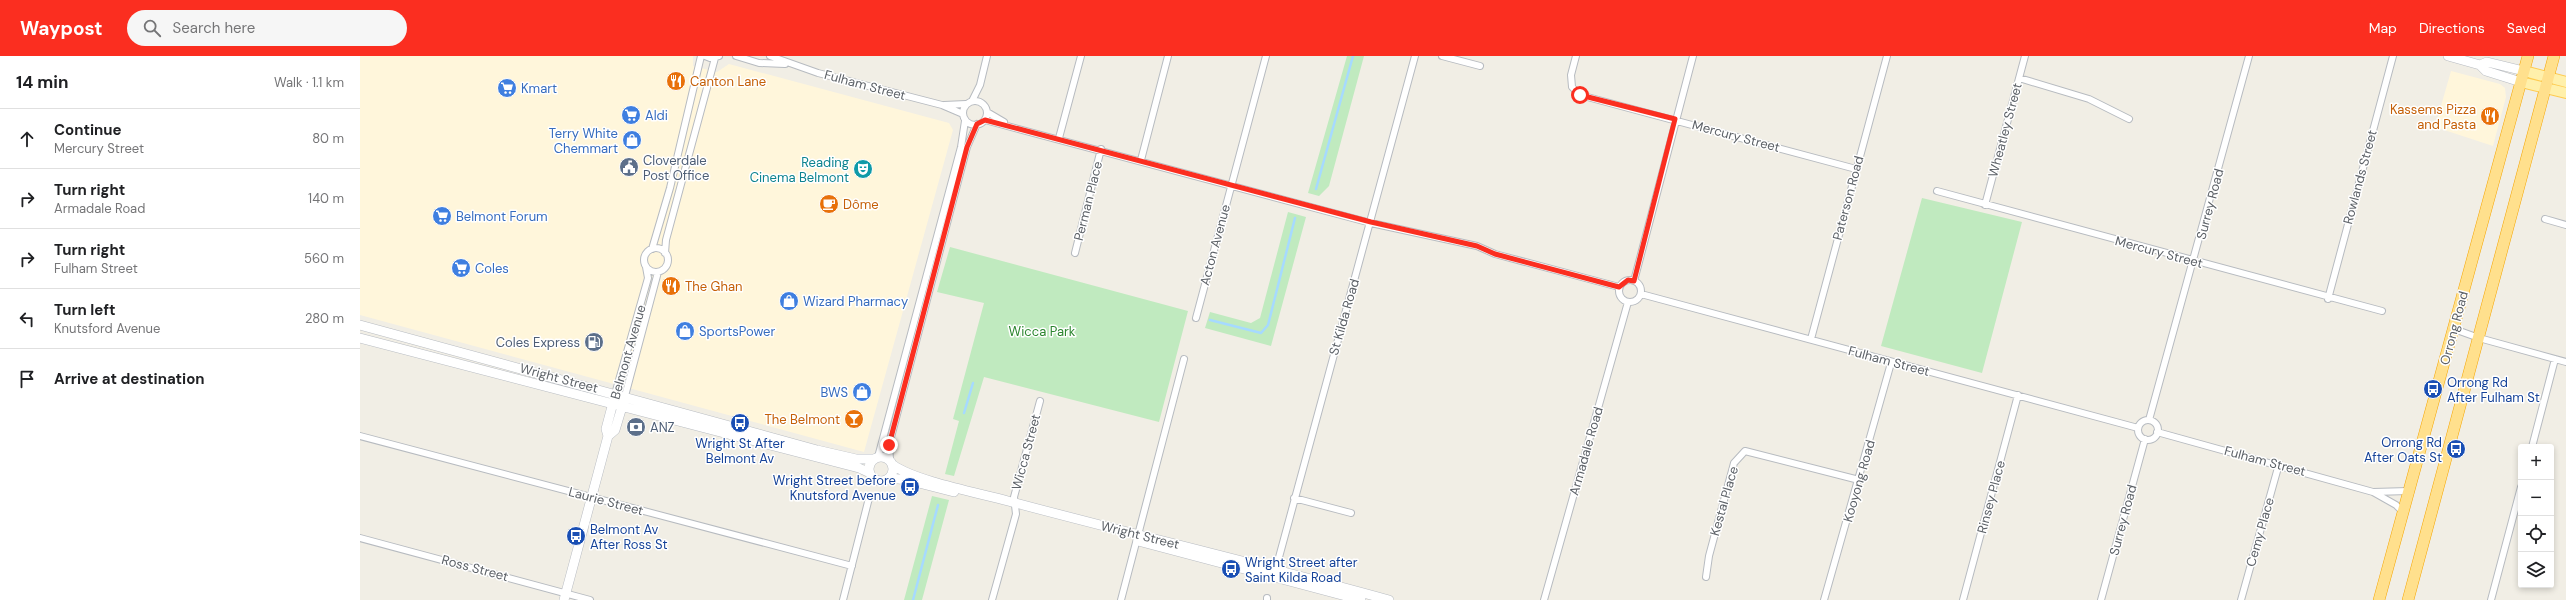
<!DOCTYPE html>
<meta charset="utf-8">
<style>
:root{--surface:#fff;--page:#f6f6f6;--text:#202124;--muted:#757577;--line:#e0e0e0;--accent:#fb2e20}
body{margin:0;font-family:"DM Sans",sans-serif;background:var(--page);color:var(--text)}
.controls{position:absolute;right:12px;bottom:12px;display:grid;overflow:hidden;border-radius:4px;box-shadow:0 2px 6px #0003}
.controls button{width:36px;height:36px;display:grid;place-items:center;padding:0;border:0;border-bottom:1px solid var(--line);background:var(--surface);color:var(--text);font:20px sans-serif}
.stop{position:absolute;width:12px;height:12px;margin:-9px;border:3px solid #fb2e20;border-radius:50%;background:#fff}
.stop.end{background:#fb2e20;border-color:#fff;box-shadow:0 1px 4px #0008}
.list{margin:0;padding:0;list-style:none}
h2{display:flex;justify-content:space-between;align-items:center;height:52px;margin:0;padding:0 16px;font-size:17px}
h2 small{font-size:13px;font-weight:400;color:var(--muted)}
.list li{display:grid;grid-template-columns:26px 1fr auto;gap:12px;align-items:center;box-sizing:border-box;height:60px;padding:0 16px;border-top:1px solid var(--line)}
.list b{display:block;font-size:15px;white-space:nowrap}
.list p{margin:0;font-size:13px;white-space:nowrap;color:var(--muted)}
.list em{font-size:13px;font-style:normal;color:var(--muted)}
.icon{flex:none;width:22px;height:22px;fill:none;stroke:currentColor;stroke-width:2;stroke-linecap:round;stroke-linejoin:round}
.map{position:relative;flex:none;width:2206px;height:544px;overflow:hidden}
header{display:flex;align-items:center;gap:24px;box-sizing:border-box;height:56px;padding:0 20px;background:var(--accent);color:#fff}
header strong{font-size:19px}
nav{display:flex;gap:22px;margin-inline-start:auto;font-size:14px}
.search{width:280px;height:36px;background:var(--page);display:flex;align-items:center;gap:10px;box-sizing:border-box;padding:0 14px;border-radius:22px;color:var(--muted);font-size:15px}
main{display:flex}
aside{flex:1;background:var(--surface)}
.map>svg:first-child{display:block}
.commercial{fill:#fff6db}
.green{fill:#c0eabf}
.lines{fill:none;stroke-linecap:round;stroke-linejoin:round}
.stream{stroke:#a6daff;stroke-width:2.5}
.street-casing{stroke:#b7bbc0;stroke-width:8}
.secondary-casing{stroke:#b8bcc2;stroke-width:10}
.primary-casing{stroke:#ffcb4f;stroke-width:12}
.highway-casing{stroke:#f5a500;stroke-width:12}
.street{stroke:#fff;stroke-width:6}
.secondary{stroke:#fff;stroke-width:9}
.primary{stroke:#fff0ab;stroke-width:10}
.highway{stroke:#ffe08d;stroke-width:11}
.route{stroke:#fb2e20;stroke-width:5}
.labels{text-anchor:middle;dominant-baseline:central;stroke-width:3;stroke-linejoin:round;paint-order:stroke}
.food-label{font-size:13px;fill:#c56008;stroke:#fff;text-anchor:start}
.street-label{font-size:13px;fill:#5c6167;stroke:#fff}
.shop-label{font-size:13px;fill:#366cbe;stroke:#fff;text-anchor:start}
.service-label{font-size:13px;fill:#4e5e75;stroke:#fff;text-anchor:start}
.culture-label{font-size:13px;fill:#0d838f;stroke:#fff;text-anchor:end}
.park-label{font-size:13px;fill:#2c862f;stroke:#fff}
.transit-label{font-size:13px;fill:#164399;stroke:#fff;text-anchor:start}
</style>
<header>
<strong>Waypost</strong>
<div class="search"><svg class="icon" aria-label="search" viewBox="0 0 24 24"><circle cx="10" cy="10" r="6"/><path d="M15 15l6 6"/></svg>Search here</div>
<nav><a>Map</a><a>Directions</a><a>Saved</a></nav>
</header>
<main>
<aside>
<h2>14 min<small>Walk · 1.1 km</small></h2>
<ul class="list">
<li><svg class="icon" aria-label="ahead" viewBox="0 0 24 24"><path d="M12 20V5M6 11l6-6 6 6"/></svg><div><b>Continue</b><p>Mercury Street</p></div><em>80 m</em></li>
<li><svg class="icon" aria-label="right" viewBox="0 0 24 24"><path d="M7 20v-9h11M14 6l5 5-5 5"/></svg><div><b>Turn right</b><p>Armadale Road</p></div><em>140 m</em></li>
<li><svg class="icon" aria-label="right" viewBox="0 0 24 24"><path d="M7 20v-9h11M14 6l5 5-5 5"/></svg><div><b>Turn right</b><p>Fulham Street</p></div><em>560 m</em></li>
<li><svg class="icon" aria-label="left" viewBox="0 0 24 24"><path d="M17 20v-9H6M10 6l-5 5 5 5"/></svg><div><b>Turn left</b><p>Knutsford Avenue</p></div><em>280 m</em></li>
<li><svg class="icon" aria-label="arrive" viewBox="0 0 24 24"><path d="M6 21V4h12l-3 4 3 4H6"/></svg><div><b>Arrive at destination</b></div></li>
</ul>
</aside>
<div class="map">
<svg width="2206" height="544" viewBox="0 0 2206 544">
<rect width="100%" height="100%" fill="#f1eee5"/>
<path class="commercial" d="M 0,0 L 333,0 L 333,10 L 357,16 L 369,8 L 589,67 L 593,74 L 504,396 L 0,259 Z
M 2091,15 L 2140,28 L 2145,32 L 2146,41 L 2133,90 L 2075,71 Z"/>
<path class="green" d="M 987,0 L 1004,0 L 969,130 L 959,140 L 948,137 Z
M 1562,142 L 1662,166 L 1622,317 L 1521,290 Z
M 928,156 L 946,161 L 911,290 L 845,272 L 850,256 L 891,267 L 900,262 Z
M 590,191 L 828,255 L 799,366 L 624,321 L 594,420 L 585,418 L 599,365 L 593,363 L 624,247 L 577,236 Z
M 572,440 L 589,444 L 562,544 L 544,544 Z"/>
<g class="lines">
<path class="stream" d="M 956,133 L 993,0
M 850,264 L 901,277 L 908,269 L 935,162
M 604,357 L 613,327
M 553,544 L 578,449"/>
<defs>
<path id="street" d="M 345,0 L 350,2 L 359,0
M 376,0 L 399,7 L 425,8
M 410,0 L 458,17 L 582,49 L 603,58
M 1082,0 L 1120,10
M 1216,0 L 1211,19 L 1212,31 L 1220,39 L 1496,113
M 1659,22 L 1729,43 L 1769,63
M603 57a12 12 0 1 1 24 0a12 12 0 1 1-24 0Z
M 612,45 L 620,29 L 627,0
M 584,49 L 606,48
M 627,56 L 644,66
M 625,64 L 1011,167 L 1117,190 L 1135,198 L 1259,231
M 699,82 L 721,0
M 781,104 L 808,0
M 1577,135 L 2022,255
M 1625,149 L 1665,0
M 2185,163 L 2206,169
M284 204a12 12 0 1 1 24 0a12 12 0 1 1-24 0Z
M 292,193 L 310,132 L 341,0
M 305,197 L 306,184 L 355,2
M 715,197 L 741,93
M1259 235a11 11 0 1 1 22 0a11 11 0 1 1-22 0Z
M 1274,225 L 1333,0
M 1281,238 L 1778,372
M 1968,243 L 2033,0
M 836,262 L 906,0
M 2094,273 L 2119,282 L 2206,306
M 1451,283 L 1527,0
M 255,338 L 288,222 L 286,211
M 265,340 L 298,216
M 1789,364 L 1889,0
M1778 374a10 10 0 1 1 20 0a10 10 0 1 1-20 0Z
M 1797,376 L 2013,436 L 2036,449 L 2043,456
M 0,380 L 492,510
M 2172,391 L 2195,303
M 518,401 L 601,91 L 605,65
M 530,404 L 529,389 L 607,91 L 617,68
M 2013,436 L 2049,435
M 934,442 L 991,457
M 0,482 L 230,544
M 915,516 L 1055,0
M 1346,521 L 1349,500 L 1374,407 L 1385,395 L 1499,424
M 483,544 L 509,442
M 632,544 L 656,458 L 654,441 L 680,345
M 761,544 L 824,303
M 907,544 L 907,542
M 1184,544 L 1268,246
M 1464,544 L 1531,307
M 1603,544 L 1658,339
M 1741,544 L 1785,383
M 1881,544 L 1919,408
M 2131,544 L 2161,431"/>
<path id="secondary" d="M 2088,0 L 2120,9 L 2126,15 L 2161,26
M 2120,9 L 2127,6 L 2164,15
M 0,269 L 457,394 L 496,403 L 513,403
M 0,282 L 499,412 L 510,417
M 248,380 L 255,374 L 264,344
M509 413a12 12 0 1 1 24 0a12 12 0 1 1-24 0Z
M 533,409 C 555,425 619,437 648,445 C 775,479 903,509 1029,544
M 530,422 L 547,424 L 594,436
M 778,485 L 1001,544
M 204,544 L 248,380 L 246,373 L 254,343"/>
<path id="primary" d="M 2164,15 L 2206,26
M 2161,26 L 2206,37"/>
<path id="highway" d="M 2019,544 L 2168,0
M 2048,544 L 2194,0"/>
</defs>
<use href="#street" class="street-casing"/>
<use href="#secondary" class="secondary-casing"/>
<use href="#primary" class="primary-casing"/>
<use href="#highway" class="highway-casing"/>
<use href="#street" class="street"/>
<use href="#secondary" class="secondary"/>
<use href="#primary" class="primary"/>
<use href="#highway" class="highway"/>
</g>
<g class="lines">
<path class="route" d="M 529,389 L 607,91 L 617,68 L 625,64 L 1011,166 L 1117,190 L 1135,198 L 1259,231 L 1268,224 L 1274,225 L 1315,63 L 1220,39"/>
</g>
<defs>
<symbol id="restaurant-disc" viewBox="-11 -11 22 22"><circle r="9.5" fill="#e8710a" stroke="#fff"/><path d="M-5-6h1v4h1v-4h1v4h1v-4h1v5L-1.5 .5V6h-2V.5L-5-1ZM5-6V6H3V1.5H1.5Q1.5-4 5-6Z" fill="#fff"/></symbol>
<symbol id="supermarket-disc" viewBox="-11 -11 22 22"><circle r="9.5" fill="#3f7fe0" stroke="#fff"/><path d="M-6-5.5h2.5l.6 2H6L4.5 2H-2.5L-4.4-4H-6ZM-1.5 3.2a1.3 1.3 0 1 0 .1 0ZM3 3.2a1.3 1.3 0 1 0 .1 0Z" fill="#fff"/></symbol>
<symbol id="shop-disc" viewBox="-11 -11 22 22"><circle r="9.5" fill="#3f7fe0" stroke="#fff"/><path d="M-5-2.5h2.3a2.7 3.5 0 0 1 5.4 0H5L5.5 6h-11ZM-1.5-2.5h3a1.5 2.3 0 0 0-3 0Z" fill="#fff"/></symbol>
<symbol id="civic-disc" viewBox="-11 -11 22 22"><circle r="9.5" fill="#5c6f8a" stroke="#fff"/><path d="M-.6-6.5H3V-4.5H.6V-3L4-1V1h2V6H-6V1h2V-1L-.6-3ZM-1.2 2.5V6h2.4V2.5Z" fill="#fff"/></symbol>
<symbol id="theatre-disc" viewBox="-11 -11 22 22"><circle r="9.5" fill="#0f9aa8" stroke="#fff"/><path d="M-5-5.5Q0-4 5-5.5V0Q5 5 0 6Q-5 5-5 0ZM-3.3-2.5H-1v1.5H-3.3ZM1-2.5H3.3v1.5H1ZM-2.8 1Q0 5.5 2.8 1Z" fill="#fff"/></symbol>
<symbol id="cafe-disc" viewBox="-11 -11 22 22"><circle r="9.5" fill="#e8710a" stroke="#fff"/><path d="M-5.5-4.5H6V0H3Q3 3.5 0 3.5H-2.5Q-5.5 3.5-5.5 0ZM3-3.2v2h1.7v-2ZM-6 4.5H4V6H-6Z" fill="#fff"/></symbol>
<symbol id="fuel-disc" viewBox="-11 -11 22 22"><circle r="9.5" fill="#5c6f8a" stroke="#fff"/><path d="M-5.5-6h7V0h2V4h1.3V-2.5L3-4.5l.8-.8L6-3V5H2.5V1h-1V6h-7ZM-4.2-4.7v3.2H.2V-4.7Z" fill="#fff"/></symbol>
<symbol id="bus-disc" viewBox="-11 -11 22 22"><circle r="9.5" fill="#1a4fb4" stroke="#fff"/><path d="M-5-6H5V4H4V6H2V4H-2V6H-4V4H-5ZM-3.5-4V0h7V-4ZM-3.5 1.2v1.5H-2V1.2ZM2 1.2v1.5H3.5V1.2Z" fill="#fff"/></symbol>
<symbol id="bar-disc" viewBox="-11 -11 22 22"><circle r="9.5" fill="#e8710a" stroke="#fff"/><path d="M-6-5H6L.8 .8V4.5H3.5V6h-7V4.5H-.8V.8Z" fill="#fff"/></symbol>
<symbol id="bank-disc" viewBox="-11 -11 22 22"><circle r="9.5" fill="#5c6f8a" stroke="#fff"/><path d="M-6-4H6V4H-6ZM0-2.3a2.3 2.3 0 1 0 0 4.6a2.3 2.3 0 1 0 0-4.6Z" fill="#fff"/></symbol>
</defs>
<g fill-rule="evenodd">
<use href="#restaurant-disc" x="305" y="14" width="22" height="22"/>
<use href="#supermarket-disc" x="136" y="21" width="22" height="22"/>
<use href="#supermarket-disc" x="260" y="48" width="22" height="22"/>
<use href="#restaurant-disc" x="2119" y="49" width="22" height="22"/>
<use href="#shop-disc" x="261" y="73" width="22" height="22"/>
<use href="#civic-disc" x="258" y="100" width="22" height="22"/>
<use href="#theatre-disc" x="492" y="102" width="22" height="22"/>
<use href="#cafe-disc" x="458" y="137" width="22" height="22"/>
<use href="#supermarket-disc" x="71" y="149" width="22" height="22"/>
<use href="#supermarket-disc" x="90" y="201" width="22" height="22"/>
<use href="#restaurant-disc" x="300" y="219" width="22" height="22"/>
<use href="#shop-disc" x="418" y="234" width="22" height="22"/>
<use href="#shop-disc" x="314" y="264" width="22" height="22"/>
<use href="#fuel-disc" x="223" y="275" width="22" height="22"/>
<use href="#bus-disc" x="2062" y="322" width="22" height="22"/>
<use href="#shop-disc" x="491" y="325" width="22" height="22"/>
<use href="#bar-disc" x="483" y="352" width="22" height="22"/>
<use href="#bus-disc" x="369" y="356" width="22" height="22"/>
<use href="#bank-disc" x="265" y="360" width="22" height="22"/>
<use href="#bus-disc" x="2085" y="382" width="22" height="22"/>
<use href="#bus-disc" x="539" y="420" width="22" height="22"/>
<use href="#bus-disc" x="205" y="469" width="22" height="22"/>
<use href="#bus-disc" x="860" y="502" width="22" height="22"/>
</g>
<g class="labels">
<g class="food-label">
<text x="330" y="25">Canton Lane</text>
<text x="2116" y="53" text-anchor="end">Kassems Pizza<tspan x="2116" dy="15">and Pasta</tspan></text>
<text x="483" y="148">Dôme</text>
<text x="325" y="230">The Ghan</text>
<text x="480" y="363" text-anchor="end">The Belmont</text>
</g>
<g class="street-label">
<text transform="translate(505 29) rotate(15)">Fulham Street</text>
<text transform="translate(1645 74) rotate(-75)">Wheatley Street</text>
<text transform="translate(1376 80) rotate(15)">Mercury Street</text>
<text transform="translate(2000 121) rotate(-75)">Rowlands Street</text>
<text transform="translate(1488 142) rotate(-75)">Paterson Road</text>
<text transform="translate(728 145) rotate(-76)">Perman Place</text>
<text transform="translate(1850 148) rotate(-75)">Surrey Road</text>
<text transform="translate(855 189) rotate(-75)">Acton Avenue</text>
<text transform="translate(1799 196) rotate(15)">Mercury Street</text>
<text transform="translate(984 261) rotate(-74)">St Kilda Road</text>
<text transform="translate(2094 272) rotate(-75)">Orrong Road</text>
<text transform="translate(268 296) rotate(-74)">Belmont Avenue</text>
<text transform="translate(1529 305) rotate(15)">Fulham Street</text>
<text transform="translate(199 322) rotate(15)">Wright Street</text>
<text transform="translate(1226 395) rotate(-74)">Armadale Road</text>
<text transform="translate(666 396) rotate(-75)">Wicca Street</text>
<text transform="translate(1905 405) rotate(15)">Fulham Street</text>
<text transform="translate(1499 425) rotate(-74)">Kooyong Road</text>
<text transform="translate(1631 441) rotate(-75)">Rinsey Place</text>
<text transform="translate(246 445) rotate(15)">Laurie Street</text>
<text transform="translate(1364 445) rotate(-74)">Kestal Place</text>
<text transform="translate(1763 464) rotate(-75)">Surrey Road</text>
<text transform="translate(1900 476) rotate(-74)">Cemy Place</text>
<text transform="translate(780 479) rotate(14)">Wright Street</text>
<text transform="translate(115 512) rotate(15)">Ross Street</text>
</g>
<g class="shop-label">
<text x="161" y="32">Kmart</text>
<text x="285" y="59">Aldi</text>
<text x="258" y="77" text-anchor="end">Terry White<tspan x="258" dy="15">Chemmart</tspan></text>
<text x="96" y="160">Belmont Forum</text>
<text x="115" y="212">Coles</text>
<text x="443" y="245">Wizard Pharmacy</text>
<text x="339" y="275">SportsPower</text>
<text x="488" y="336" text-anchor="end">BWS</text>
</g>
<g class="service-label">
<text x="283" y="104">Cloverdale<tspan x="283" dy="15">Post Office</tspan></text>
<text x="220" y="286" text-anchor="end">Coles Express</text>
<text x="290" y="371">ANZ</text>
</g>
<g class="culture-label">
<text x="489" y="106">Reading<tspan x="489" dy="15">Cinema Belmont</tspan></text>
</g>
<g class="park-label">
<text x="682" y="275">Wicca Park</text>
</g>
<g class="transit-label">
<text x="2087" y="326">Orrong Rd<tspan x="2087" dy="15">After Fulham St</tspan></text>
<text x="2082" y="386" text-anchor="end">Orrong Rd<tspan x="2082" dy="15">After Oats St</tspan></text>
<text x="380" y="387" text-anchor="middle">Wright St After<tspan x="380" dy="15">Belmont Av</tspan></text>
<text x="536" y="424" text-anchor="end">Wright Street before<tspan x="536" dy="15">Knutsford Avenue</tspan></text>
<text x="230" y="473">Belmont Av<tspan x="230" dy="15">After Ross St</tspan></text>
<text x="885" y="506">Wright Street after<tspan x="885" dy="15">Saint Kilda Road</tspan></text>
</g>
</g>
</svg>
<div class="controls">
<button>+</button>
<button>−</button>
<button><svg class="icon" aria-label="locate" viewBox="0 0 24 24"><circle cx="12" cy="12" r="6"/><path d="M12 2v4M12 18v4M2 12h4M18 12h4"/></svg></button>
<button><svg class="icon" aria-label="layers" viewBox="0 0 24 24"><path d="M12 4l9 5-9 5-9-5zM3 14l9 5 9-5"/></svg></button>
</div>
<div class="stop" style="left:1220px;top:39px"></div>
<div class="stop end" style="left:529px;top:389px"></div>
</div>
</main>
